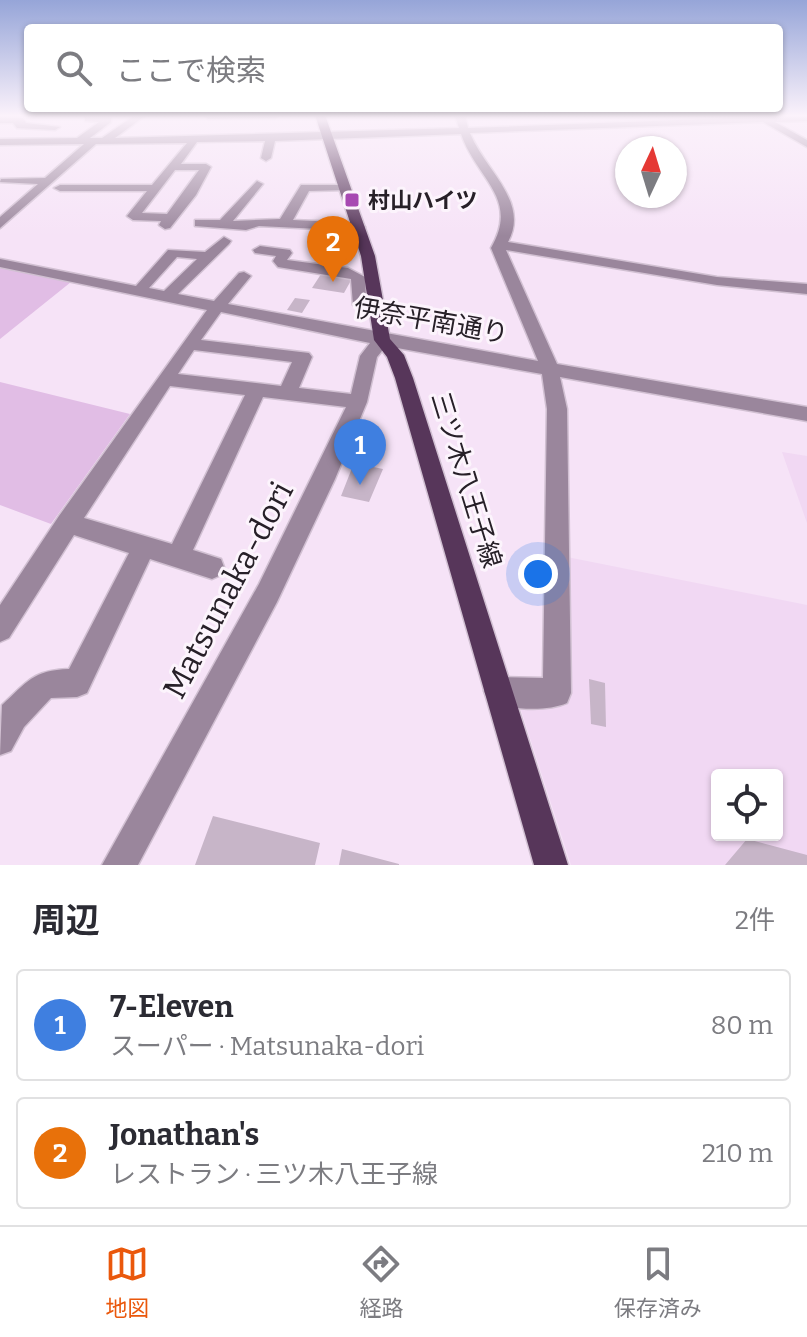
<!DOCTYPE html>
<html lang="ja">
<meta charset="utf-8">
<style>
:root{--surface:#fff;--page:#f7f7f7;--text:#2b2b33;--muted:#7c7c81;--line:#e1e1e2;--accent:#ea580c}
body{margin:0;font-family:Bitter,"Noto Sans JP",serif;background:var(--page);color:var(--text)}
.controls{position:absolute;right:24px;bottom:24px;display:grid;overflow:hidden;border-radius:8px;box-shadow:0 2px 6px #0004}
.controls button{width:72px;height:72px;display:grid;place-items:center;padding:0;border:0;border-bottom:2px solid var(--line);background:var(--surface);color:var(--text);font:40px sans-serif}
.compass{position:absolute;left:615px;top:136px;width:72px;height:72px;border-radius:50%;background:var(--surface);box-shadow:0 2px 6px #0004;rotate:4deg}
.you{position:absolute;left:538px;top:574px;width:28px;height:28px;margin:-20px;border:6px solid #fff;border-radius:50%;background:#1a73e8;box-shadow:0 0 0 12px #1a73e833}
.badge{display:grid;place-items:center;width:52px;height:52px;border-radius:50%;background:var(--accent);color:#fff;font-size:26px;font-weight:700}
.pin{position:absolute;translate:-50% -66px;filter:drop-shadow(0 2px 4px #0008)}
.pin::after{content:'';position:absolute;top:42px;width:28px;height:24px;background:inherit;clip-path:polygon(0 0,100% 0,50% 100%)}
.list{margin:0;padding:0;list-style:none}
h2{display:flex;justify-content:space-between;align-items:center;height:104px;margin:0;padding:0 32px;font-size:34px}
h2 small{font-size:26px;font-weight:400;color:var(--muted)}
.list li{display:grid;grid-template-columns:52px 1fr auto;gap:24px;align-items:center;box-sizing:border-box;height:112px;margin:0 16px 16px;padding:0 16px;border:2px solid var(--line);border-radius:8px}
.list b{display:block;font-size:30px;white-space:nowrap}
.list p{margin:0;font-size:26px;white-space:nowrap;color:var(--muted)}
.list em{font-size:26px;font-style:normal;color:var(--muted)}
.icon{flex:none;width:44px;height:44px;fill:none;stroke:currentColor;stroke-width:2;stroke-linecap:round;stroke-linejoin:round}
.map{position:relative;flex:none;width:807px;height:865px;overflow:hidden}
.search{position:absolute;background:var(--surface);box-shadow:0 2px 6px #0004;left:24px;right:24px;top:24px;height:88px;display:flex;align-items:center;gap:20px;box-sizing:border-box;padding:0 28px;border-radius:8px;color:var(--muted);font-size:30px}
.sheet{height:360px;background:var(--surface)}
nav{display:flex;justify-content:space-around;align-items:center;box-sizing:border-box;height:112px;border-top:2px solid var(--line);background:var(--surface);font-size:22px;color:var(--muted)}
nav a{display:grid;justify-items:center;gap:4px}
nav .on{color:var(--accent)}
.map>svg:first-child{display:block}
.built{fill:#f1d8f3;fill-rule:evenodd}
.green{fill:#e1bde5}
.building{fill:#c7b5c8}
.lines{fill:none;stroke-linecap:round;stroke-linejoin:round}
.minor-casing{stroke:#d1c0d2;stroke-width:3}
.major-casing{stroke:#d1c0d2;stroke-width:3}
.minor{fill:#9a869c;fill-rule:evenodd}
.major{fill:#57365a;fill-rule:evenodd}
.poi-dot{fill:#a749b2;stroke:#fcf4fc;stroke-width:3}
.labels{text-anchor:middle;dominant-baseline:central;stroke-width:6;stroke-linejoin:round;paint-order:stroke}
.far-poi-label{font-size:22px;font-weight:bold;fill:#272028;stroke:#fcf4fc;text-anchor:start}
.street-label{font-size:26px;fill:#272028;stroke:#fcf4fc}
.near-street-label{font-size:32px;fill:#272028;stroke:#fcf4fc}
</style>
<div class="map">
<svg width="807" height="865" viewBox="0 0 807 865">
<rect width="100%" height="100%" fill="#f6e3f7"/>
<path class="built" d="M 782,452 L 807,456 L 807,523 Z
M 567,557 L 807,605 L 807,865 L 571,865 L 519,704 L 565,705 ZM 717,775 L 777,775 L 777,835 L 717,835 Z"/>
<path class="green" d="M 0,266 L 71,282 L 0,339 Z
M 0,382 L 130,414 L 51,524 L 0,505 Z"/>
<path class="building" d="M 323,271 L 354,275 L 344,293 L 312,288 Z
M 295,298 L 310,300 L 302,313 L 287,310 Z
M 354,463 L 383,469 L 369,502 L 341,496 Z
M 589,679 L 605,683 L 606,727 L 591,724 Z
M 213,816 L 320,843 L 315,865 L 195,865 Z
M 747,839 L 807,855 L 807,865 L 725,865 Z
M 342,849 L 399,864 L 399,865 L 339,865 Z"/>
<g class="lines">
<defs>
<path id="minor" d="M 135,115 L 146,115 L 115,138 L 459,128 L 455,115 L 465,115 L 468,128 L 807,115 L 807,121 L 775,122 L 807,140 L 807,147 L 763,122 L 470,133 C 485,171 530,201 508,242 L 717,277 L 807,284 L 807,294 L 717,285 L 506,250 L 557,364 L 807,407 L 807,421 L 560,377 L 567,409 L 571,693 L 567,703 C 547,712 508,710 488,701 L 484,691 L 488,681 L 498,677 L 543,678 L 547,409 L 542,374 L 386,346 L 377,357 L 367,402 L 335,479 L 277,602 L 138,865 L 102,865 L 259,584 L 346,407 L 263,397 L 193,550 L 221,559 L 224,567 L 221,575 L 212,579 L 150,559 L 87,693 L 77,697 L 51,698 L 24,727 L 11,751 L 0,755 L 2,705 C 27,682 33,670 69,669 L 129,553 L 74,535 L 9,638 L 0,642 L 0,605 L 59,516 L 207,310 L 0,267 L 0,259 L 136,286 L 168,250 L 205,252 L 224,237 L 231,241 L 229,244 L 178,294 L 214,301 L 239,273 L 244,272 L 251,276 L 228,304 L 538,361 L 491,248 C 520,198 477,180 461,134 L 275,141 L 271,158 L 266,161 L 261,158 L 265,141 L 197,142 L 181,164 L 206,164 L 211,167 L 196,195 L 170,228 L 165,229 L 159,225 L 161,221 L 133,220 L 127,216 L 147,191 L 60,191 L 54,188 L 60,185 L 152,185 L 187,143 L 96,144 L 0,228 L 0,217 L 38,184 L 0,182 L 1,179 L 45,178 L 84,144 L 0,145 L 0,139 L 77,138 L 99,122 L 85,121 L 85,117 L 111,118 L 111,122 L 90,138 L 102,138 ZM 175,170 L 199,170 L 167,214 L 142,213 ZM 177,257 L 197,259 L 164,291 L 149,288 ZM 221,312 L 370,343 L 360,356 L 351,394 L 299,388 L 312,357 L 309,353 L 201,340 ZM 194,350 L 292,362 L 281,386 L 178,374 ZM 170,386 L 245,395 L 172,544 L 84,518 Z
M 204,115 L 280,115 L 275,118 L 208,119 Z
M 0,117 L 23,118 L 26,123 L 60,127 L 55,130 L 17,128 L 13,123 L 0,123 Z
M 257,181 L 263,184 L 233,221 L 280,219 L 301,185 L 345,185 L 349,186 L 349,190 L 309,191 L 293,220 L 359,223 L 365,227 L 359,231 L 259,226 L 246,230 L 195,226 L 195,220 L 220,220 Z
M 260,246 L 290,250 L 292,253 L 287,260 L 348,268 L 365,277 L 366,298 L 379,300 L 382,303 L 374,308 L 353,305 L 351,279 L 278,267 L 273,261 L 276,256 L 255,253 L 253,250 Z"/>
<path id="major" d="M 315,115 L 325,115 L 375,256 L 390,339 L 404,355 L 413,378 L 568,865 L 534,865 L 395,378 L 387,357 L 374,340 L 361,256 Z"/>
</defs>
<use href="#minor" class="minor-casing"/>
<use href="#major" class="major-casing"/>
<use href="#minor" class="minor"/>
<use href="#major" class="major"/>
</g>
<linearGradient id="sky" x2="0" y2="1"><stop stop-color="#96a5d8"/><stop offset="0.49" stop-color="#fbf2fb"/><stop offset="1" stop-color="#fbf2fb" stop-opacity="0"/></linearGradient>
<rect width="807" height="236" fill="url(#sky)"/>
<rect class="poi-dot" x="344" y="192" width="16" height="16" rx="4"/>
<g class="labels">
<g class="far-poi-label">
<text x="368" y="200">村山ハイツ</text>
</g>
<g class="street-label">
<text transform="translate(431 321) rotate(10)">伊奈平南通り</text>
<text transform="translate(466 480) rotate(73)">三ツ木八王子線</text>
</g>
<g class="near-street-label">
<text transform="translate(228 590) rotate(-62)">Matsunaka-dori</text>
</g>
</g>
</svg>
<div class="controls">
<button><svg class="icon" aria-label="locate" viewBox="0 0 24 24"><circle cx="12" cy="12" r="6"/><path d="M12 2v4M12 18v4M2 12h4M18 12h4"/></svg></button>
</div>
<svg class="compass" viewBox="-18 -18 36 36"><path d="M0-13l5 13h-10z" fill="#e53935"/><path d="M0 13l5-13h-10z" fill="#7c7c81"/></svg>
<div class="you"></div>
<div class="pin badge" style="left:360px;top:485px;background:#3f7fe0">1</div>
<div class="pin badge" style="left:333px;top:282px;background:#e8710a">2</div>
<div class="search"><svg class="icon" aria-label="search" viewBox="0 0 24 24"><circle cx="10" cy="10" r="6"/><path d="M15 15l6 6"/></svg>ここで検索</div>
</div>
<section class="sheet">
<h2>周辺<small>2件</small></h2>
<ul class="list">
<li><span class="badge" style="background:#3f7fe0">1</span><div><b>7-Eleven</b><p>スーパー · Matsunaka-dori</p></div><em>80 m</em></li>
<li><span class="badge" style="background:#e8710a">2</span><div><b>Jonathan's</b><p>レストラン · 三ツ木八王子線</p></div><em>210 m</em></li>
</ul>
</section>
<nav>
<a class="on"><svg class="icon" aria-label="map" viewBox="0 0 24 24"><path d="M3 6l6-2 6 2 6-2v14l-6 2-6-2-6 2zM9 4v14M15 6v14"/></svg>地図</a>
<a><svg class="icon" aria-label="directions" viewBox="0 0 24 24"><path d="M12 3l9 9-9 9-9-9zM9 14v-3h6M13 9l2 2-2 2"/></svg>経路</a>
<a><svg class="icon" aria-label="saved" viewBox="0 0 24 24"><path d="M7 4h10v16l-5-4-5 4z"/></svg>保存済み</a>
</nav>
